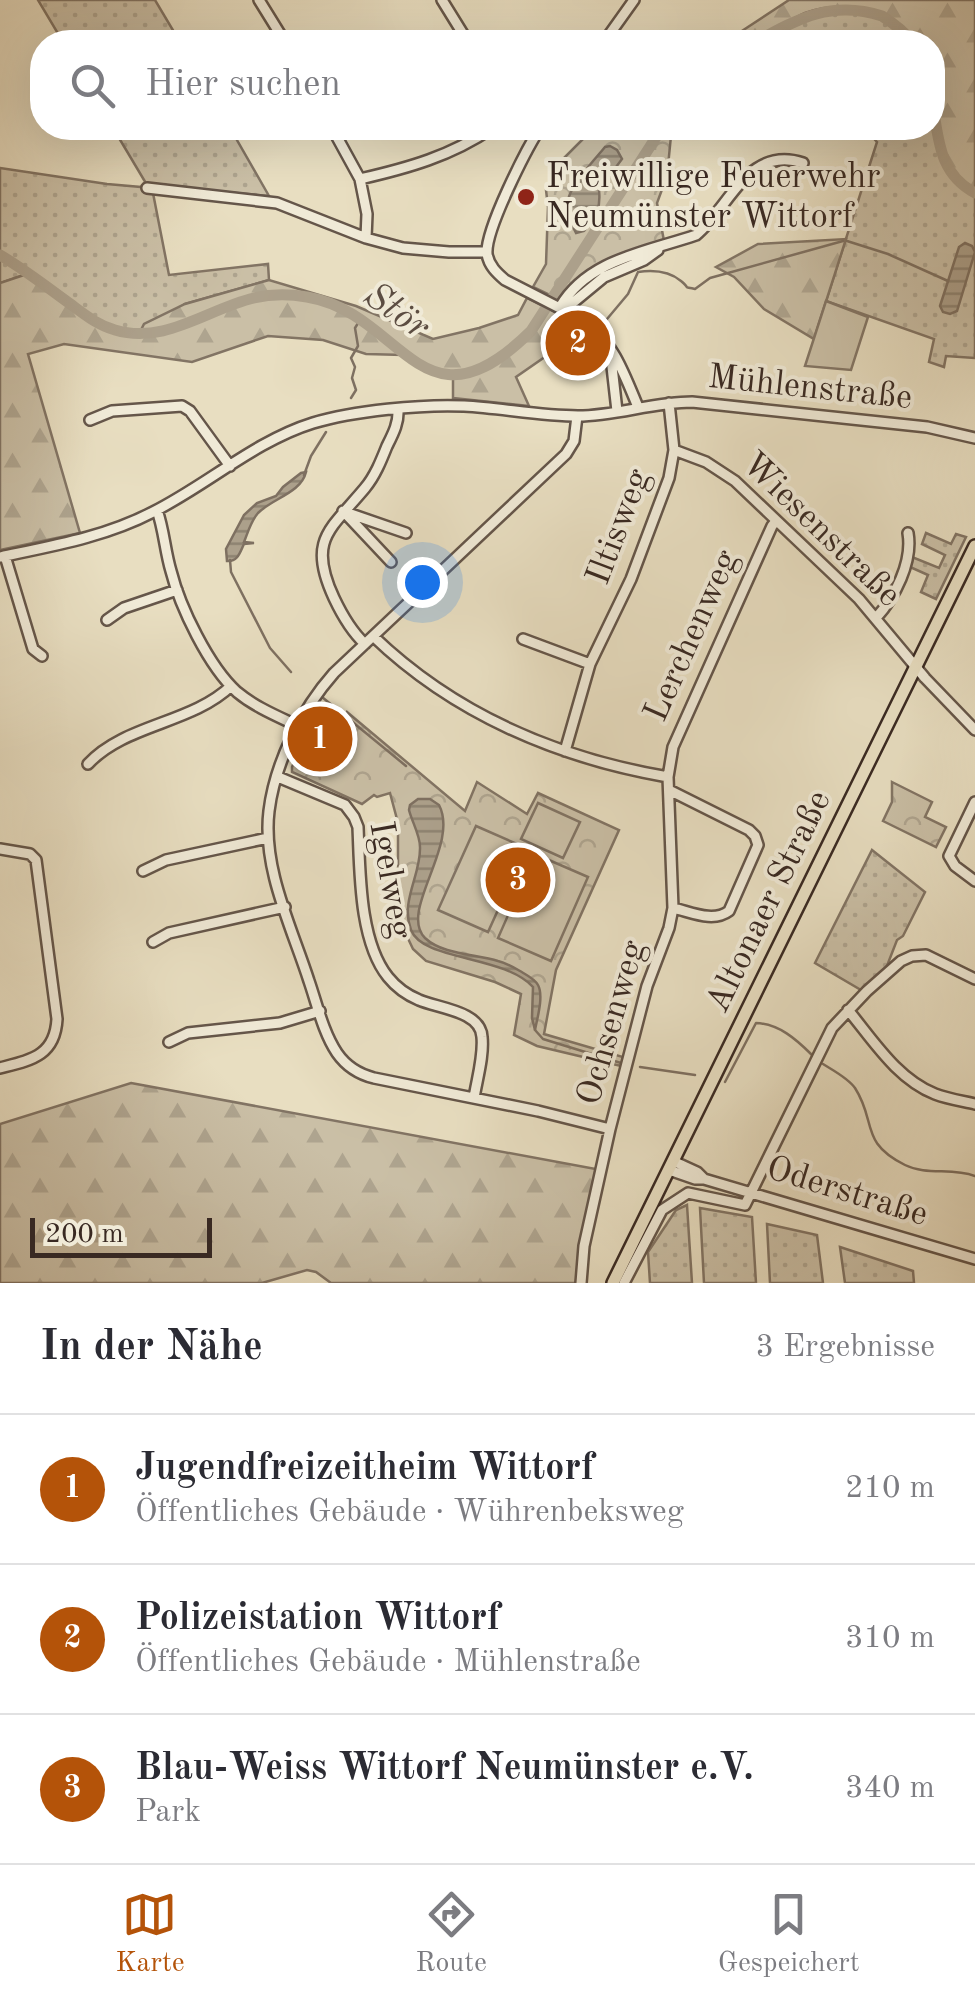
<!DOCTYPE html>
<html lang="de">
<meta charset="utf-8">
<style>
:root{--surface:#fff;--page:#f2f2f3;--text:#2b2b33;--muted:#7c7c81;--line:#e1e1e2;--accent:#b45309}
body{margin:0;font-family:"Old Standard TT",serif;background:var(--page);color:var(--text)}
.scale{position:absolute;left:30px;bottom:25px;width:182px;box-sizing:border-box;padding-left:10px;border:5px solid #392922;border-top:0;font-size:28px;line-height:35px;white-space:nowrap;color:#392922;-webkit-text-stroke:8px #f0ead7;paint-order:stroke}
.you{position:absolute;left:422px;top:582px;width:35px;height:35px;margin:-25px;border:8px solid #fff;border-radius:50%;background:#1a73e8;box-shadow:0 0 0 15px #1a73e833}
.badge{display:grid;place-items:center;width:65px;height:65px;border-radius:50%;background:var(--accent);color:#fff;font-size:32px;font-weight:700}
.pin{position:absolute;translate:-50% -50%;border:5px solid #fff;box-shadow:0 2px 10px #0006}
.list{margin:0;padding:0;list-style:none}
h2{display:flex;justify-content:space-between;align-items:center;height:130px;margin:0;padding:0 40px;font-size:42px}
h2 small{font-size:32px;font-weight:400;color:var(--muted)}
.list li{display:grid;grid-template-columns:65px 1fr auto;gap:30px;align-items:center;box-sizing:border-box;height:150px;padding:0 40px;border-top:2px solid var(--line)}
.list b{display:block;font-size:38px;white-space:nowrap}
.list p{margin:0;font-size:32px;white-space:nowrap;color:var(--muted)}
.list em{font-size:32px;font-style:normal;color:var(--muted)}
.icon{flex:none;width:55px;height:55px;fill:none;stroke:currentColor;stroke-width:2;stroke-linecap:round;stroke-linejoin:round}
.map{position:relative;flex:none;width:975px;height:1283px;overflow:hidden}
.search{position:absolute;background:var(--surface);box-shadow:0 10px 40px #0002;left:30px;right:30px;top:30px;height:110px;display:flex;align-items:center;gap:25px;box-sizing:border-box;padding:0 35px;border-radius:40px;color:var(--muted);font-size:38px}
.sheet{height:580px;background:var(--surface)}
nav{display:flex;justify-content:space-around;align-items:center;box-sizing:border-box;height:140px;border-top:2px solid var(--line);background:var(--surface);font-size:28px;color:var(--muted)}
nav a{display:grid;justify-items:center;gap:5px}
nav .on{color:var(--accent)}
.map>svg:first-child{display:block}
.grass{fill:url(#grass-dots);stroke:#827464;stroke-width:2.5}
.forest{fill:url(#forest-firs);stroke:#827464;stroke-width:2.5}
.park{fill:url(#park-crowns);stroke:#827464;stroke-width:2.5}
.pitch{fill:#cabfa6;stroke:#827464;stroke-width:2.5}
.water{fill:url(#water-rules);stroke:#7e7061;stroke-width:2.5}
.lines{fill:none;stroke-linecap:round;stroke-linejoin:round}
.stream{stroke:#7e7061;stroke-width:2.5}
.river{stroke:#aca08b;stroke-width:11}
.minor-casing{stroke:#65564a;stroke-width:14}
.major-casing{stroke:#392922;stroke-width:16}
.minor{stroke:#f0ead7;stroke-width:9}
.major{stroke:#e8dec1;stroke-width:11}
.poi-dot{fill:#8f2418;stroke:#f0ead7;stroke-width:4}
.labels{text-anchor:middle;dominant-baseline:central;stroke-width:8;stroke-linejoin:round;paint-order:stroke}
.poi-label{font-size:35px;fill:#392922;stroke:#f0ead7;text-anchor:start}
.street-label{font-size:35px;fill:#392922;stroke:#f0ead7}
.water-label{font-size:38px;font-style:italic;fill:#5c4d42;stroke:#f0ead7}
</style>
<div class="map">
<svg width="975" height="1283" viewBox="0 0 975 1283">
<defs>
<pattern id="grass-dots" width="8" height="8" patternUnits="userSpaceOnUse" patternTransform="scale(2.5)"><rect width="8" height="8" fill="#cabfa6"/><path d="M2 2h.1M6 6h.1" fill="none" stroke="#aea48f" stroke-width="1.8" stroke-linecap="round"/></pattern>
<pattern id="forest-firs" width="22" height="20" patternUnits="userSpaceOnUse" patternTransform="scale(2.5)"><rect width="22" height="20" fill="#cabfa6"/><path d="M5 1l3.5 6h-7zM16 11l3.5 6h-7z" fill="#aea48f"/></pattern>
<pattern id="park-crowns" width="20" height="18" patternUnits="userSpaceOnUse" patternTransform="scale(2.5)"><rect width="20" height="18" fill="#cabfa6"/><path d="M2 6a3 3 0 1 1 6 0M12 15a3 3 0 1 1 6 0" fill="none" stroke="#aea48f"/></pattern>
<pattern id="water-rules" width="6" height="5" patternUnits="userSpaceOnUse" patternTransform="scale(2.5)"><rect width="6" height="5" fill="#aca08b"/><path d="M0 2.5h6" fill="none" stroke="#8d8271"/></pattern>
</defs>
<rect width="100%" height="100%" fill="#e8dec1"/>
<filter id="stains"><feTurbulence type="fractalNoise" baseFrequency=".002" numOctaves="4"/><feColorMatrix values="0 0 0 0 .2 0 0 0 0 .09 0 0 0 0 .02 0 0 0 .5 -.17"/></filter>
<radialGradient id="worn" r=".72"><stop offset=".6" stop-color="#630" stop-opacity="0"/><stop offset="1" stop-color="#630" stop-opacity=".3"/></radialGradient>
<path class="grass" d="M 38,0 L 155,0 L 180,42 L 63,42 Z
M 844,5 C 871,10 897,19 912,42 L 756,42 C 786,24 808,9 844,5 Z
M 933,101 L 941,149 L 965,188 L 975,193 L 975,358 L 946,356 L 944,367 L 929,362 L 934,339 L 826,301 L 877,142 L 864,128 L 932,128 Z
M 113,128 L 230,128 L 269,196 L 147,185 Z
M 0,168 L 107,184 L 152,188 L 169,275 L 268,264 L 269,280 L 185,304 L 140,334 L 116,331 L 94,322 L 27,274 L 0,283 Z
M 926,533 L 951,544 L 956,534 L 966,537 L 936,599 L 921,592 L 928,575 L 910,567 L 912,557 L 939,568 L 945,555 L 922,544 Z
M 872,850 L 925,892 L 903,936 L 897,940 L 885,971 L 861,990 L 815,963 Z
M 687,1205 L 692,1283 L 650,1283 L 648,1252 L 676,1210 Z
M 700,1208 L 752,1217 L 756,1283 L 704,1283 Z
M 767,1224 L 817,1235 L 823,1283 L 770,1283 Z
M 840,1247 L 913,1271 L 914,1283 L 845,1283 Z"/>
<path class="forest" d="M 789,0 L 975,0 L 975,193 C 966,188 956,183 950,174 C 931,146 932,76 932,42 L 912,42 C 890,7 842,0 805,13 C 788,20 774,36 757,42 C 748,45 735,43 725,42 Z
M 846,239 L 814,339 L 764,309 L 734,277 L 716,267 L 758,244 Z
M 27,274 C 65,301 92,327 139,334 L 144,324 L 185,304 L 269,280 L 356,306 L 433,339 L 479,328 L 518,315 L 527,298 L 571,320 L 556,339 L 562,345 L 516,377 L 529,406 L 453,398 L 453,374 L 434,372 L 423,368 L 404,355 L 366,354 L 323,340 L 268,336 L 192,362 L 64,344 L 28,354 L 80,533 L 0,550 L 0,283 Z
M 131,1083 L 601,1170 L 581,1283 L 331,1283 L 316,1272 L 307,1270 L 262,1283 L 0,1283 L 0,1124 Z"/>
<path class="park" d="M 591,128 L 674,128 L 671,136 L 667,176 L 657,203 L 664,241 L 608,260 L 560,300 L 533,287 L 546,264 L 548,207 L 546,190 L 557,165 L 589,133 Z
M 347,712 L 465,811 L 477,782 L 527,814 L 538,793 L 619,830 L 556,970 L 544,1034 L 623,1057 L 621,1066 L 537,1046 L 514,1035 L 521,994 L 495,982 L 426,961 L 413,949 L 403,928 L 398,892 L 398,823 L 390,793 L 377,797 L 374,795 L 362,804 L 292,772 L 292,767 L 302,744 L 322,753 L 328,740 L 333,743 Z
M 892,782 L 932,802 L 925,817 L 946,827 L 936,847 L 883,821 L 892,802 Z"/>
<path class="pitch" d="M 826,301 L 868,317 L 851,370 L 805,366 Z
M 538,803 L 580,822 L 563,858 L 521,839 Z
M 476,826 L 526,848 L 488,932 L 438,910 Z
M 535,854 L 588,877 L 551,961 L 498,938 Z"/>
<path class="water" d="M 610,146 L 617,150 L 622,159 L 599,190 C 601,210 596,215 584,231 L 576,233 C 571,224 566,211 568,201 C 569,187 595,159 605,147 Z
M 965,243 L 972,246 L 975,252 L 957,311 L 950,314 L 943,312 L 940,306 L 959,247 Z
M 306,472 C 301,493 273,498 258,513 C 251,521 248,532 244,542 L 254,543 L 244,544 C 240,552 238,562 227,561 L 226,549 L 244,515 L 257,503 L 276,496 L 283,487 L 301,473 Z
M 418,799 L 430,799 L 439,805 C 460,845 398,911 425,938 C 443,955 476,954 498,961 C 506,963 513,967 520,971 C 525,974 535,979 538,985 C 544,996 537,1019 535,1030 L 532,1018 L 533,987 C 504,955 423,961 411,930 C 400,901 421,875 420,847 C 420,835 412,822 409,810 L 410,805 Z"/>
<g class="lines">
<path class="stream" d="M 847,241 L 888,254 L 948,281
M 602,325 L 628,294 L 638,272 C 652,270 669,271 681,281 C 692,290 681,286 695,289 L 710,278 L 843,241
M 351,398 L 356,390 L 352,378 L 355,367 L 351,358 L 358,346 L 355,328 L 360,320
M 304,475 L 311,456 L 326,432
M 230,560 L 231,572 L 270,648 L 291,672
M 322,697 L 406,766
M 535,1030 L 543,1039 L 621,1063
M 823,1064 C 834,1071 848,1078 855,1088 C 877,1122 859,1142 905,1165 C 927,1176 952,1167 975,1176
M 640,1067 L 695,1075
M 725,1082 L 756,1023 C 779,1024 796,1039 812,1055"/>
<path class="river" d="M 756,42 C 798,18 833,0 882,16 C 893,23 905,32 912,42
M 932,101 C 939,139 938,173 975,193
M 0,255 C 24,269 47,287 69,303 C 84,314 97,325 115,330 C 165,345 207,309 254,298 C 271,294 289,294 307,297 C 404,313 421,440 531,331 L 662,128"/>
<defs>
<path id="minor" d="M 259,0 L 285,42
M 442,0 L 468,42
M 604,42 L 634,0
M 332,128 L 360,179
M 540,128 C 526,150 485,230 487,254 C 489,266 497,273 505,280 L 587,322 C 614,344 625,376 638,407
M 147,188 L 277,203 L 366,238 L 403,248 L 449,252 L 487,252
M 366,238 L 367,214 L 360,179 C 408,168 451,156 492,128
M 560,307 C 588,259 647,252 696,235 C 730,207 748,145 803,163
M 564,310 L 604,277 L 644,260 L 658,250
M 610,349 L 617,411
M 577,416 L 574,441 L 566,454 L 334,673 C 302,709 275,762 269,811 C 262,868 292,928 309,981 C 317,1004 323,1032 337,1053 C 346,1066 358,1074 374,1078 L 538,1111 L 610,1129
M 90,420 L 112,411 L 182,406 L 190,411 L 230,466
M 674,450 L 706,462 L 735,481 L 859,599 L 925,678 L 975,730
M 157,510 C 164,530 165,551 171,571 C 180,607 209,667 237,692 C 255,707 277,716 298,726
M 343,511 L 391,562
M 345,512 L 406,533
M 5,556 L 33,649 L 42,656
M 0,557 C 52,546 105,537 153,512 C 207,485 255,441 313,423 C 353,411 422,404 464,406 C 502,408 540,416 578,416 C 616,416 653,402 692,402 L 927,427 L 975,438
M 876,618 C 895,597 913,562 908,533
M 107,620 L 124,608 L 177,590
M 373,636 C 454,714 558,758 668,777
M 523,639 L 590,664
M 365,644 C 351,631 342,615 334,598 C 307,540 330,530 365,488 C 375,476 381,461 387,446 C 393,434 399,423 398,409
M 565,751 L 590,664 L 631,579 L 669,478 L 674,450 L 669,403
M 88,764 C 125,724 191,724 231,686
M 278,777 L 345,805 L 354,817 L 358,827 C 360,871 359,941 388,977 C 396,987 407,995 419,1000 C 437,1008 481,1011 482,1037 C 484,1056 477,1079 474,1098
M 669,790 L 749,830 L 755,836 L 758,845 L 729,911 C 713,923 691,912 673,908
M 975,802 L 949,856 L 955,866 L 975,881
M 0,849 L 30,854 L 36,860 L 57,1019 C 55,1056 31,1060 0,1068
M 143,871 L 166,860 L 268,838
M 153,942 L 169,933 L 285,907
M 848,1010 C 873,1040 897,1079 935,1094 C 948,1099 962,1101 975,1104
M 169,1042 L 188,1033 L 280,1023 L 320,1011
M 673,1161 L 697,1172 L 704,1179
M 669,1170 L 695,1179 L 704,1179 L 975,1259
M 581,1283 L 584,1246 L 610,1129 L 647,986 L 669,928 L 673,908 L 668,777 L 673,747 L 772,526 L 776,521
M 624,1283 L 662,1210 L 688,1193 L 745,1205 L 832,1028 L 867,991 L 901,961 L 912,956 L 926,955 L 975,979"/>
<path id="major" d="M 613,1283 L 975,546"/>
</defs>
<use href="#minor" class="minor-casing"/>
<use href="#major" class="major-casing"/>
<use href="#minor" class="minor"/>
<use href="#major" class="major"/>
</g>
<circle class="poi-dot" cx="526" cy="197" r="10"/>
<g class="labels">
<g class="poi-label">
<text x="546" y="177">Freiwillige Feuerwehr<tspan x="546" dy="40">Neumünster Wittorf</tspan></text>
</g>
<g class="street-label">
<text transform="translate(810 388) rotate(6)">Mühlenstraße</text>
<text transform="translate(619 527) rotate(-69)">Iltisweg</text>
<text transform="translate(821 530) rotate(44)">Wiesenstraße</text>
<text transform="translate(692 636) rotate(-66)">Lerchenweg</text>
<text transform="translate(390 880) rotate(80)">Igelweg</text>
<text transform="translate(769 902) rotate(-64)">Altonaer Straße</text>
<text transform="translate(612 1023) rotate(-74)">Ochsenweg</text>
<text transform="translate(847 1192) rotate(17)">Oderstraße</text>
</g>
<g class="water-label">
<text transform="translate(396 312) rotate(35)">Stör</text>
</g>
</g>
<rect width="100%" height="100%" filter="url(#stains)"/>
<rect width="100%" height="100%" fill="url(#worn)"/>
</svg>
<div class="scale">200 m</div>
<div class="you"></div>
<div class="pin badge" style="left:320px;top:739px">1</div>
<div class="pin badge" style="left:578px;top:343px">2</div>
<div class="pin badge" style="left:518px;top:880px">3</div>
<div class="search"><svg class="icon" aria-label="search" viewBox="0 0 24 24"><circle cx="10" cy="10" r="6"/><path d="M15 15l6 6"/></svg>Hier suchen</div>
</div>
<section class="sheet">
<h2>In der Nähe<small>3 Ergebnisse</small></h2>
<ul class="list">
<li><span class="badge">1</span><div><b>Jugendfreizeitheim Wittorf</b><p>Öffentliches Gebäude · Wührenbeksweg</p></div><em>210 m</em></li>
<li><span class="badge">2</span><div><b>Polizeistation Wittorf</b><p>Öffentliches Gebäude · Mühlenstraße</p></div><em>310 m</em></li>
<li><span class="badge">3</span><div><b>Blau-Weiss Wittorf Neumünster e.V.</b><p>Park</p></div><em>340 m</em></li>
</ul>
</section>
<nav>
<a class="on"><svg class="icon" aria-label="map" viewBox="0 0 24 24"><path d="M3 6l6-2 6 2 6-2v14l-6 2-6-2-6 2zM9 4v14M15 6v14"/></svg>Karte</a>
<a><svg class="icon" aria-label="directions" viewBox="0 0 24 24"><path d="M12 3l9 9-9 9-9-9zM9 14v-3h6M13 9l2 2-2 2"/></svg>Route</a>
<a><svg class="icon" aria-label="saved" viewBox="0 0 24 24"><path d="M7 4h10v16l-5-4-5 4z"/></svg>Gespeichert</a>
</nav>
